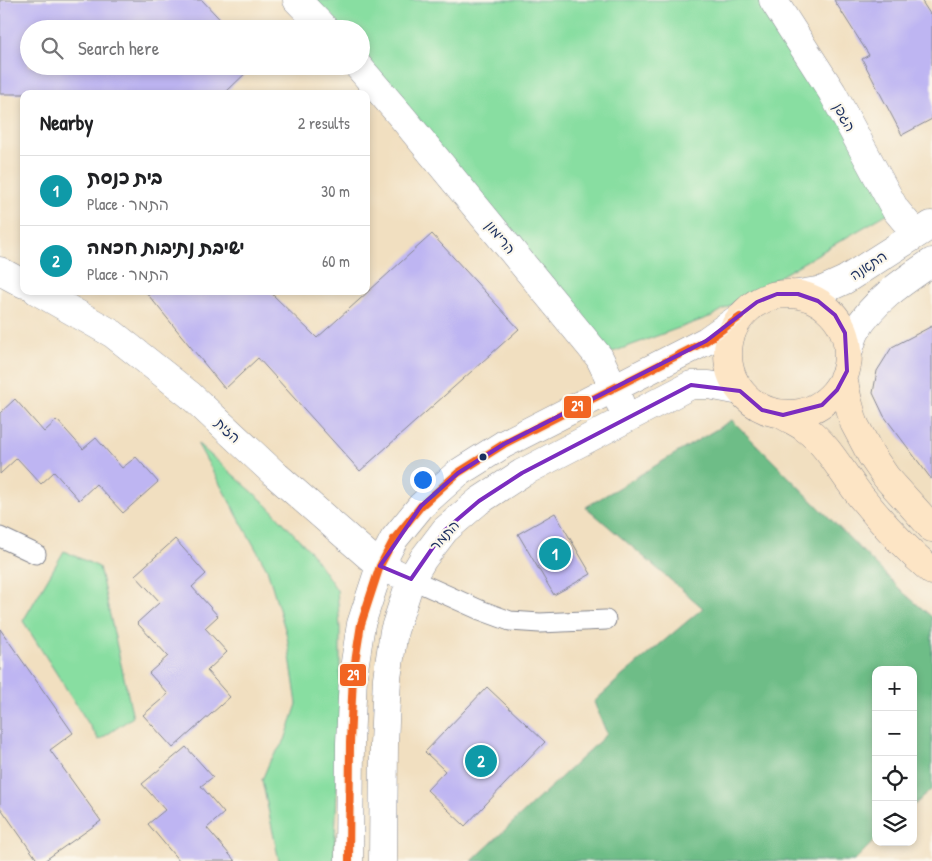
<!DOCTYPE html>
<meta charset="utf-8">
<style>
:root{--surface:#fff;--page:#f6f6f6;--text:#202124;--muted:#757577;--line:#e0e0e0;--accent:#d93025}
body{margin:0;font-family:"Patrick Hand","Playpen Sans Hebrew",sans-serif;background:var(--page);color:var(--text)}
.controls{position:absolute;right:15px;bottom:15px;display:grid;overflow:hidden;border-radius:10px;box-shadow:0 2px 8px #0003}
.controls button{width:45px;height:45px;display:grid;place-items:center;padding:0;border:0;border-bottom:1px solid var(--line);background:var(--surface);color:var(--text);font:25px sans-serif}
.you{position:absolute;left:422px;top:479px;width:18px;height:18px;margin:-12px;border:4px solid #fff;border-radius:50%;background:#1a73e8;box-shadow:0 0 0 8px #1a73e833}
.badge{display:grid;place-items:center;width:32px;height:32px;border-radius:50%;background:var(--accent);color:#fff;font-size:16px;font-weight:700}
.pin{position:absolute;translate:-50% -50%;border:2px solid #fff;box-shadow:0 1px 5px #0006}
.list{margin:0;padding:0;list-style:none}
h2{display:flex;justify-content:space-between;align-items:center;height:65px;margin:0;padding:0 20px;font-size:21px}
h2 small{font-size:16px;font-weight:400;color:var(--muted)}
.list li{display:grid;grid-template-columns:32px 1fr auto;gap:15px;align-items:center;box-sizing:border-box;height:70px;padding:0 20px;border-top:1px solid var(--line)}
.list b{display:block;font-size:19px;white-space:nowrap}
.list p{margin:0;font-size:16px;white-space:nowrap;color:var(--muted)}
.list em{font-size:16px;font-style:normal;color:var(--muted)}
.icon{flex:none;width:28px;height:28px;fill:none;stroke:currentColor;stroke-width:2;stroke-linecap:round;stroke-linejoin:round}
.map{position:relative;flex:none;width:932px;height:861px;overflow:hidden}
.search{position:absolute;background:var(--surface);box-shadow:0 2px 8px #0003;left:20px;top:20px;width:350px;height:55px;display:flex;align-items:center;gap:12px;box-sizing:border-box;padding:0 18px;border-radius:28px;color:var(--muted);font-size:19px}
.panel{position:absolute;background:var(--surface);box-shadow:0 2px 8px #0003;left:20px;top:90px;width:350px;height:205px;border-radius:10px}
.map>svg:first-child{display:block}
.green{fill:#88dea1;stroke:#528680}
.forest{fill:#6ebd87;stroke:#447672}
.building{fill:#beb5f2}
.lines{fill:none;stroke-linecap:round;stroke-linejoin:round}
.lane-casing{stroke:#86878f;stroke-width:21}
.street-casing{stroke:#86878f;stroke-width:29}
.secondary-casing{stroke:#86878f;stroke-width:29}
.lane{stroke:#fff;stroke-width:19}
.street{stroke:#fff;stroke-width:28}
.secondary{stroke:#fde5c5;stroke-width:28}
.bus-1-casing{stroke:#fbf7ec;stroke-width:11}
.bus-1{stroke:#f26522;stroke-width:8}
.marked{fill:none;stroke:#7b2cbf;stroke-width:4;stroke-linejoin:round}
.bus-dot{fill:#1b2f5e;stroke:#fbf7ec;stroke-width:2}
.labels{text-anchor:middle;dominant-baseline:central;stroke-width:4.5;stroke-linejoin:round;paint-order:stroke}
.street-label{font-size:14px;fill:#1b2f5e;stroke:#fbf7ec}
.line-badge{stroke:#fbf7ec;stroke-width:2}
.badge-label{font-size:14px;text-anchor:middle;font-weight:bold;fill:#fff}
</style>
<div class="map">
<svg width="932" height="861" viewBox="0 0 932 861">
<rect width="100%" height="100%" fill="#fbf7ec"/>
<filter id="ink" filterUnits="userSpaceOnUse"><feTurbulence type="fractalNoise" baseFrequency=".02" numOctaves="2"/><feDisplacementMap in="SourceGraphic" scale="10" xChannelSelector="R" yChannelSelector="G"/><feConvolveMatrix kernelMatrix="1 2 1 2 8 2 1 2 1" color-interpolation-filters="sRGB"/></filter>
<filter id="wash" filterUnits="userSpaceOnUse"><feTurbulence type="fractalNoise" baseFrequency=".0096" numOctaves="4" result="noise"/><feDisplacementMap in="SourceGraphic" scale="20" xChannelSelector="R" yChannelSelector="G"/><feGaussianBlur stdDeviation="1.12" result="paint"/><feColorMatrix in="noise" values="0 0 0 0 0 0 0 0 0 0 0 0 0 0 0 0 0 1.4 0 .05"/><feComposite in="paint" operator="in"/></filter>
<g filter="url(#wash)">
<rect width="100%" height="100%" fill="#f1dfc0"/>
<path class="green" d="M 297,0 L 773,0 L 895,209 L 712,316 L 599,357 L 361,66 L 361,29 L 325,29 Z
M 197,443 L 264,502 L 311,552 L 337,590 L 340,628 L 340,722 L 334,861 L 279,861 L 262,780 L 270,761 L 285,740 L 297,704 L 287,636 L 267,569 Z
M 64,551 L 99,567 L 133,717 L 99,740 L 23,621 Z"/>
<path class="forest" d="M 732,420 L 905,594 L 932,617 L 932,789 L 913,806 L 913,670 L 876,670 L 876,839 L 854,861 L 472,861 L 607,734 L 594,702 L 621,677 L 703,608 L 586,507 Z"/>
<g id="blocks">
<path class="building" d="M 0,0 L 202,0 L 229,29 L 29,29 L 29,66 L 253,66 L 224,94 L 0,94 Z
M 834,0 L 921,0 L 932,17 L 932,119 L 902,135 L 862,59 L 869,55 Z
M 432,234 L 519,329 L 360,471 L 258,358 L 225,389 L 145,291 L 269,291 L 317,338 Z
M 932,326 L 932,480 L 884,416 L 873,393 L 877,371 L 892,347 Z
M 15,399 L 44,432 L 57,420 L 83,449 L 96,438 L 122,468 L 136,457 L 158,482 L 123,513 L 96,484 L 79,500 L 54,472 L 41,484 L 17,458 L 0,474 L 0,413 Z
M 555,513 L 591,574 L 554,595 L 518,534 Z
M 175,539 L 206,574 L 192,587 L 218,616 L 205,628 L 227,652 L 207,671 L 230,697 L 173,748 L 143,715 L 168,694 L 149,673 L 168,656 L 137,623 L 160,602 L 135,575 Z
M 0,629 L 73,733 L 50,750 L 101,821 L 44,861 L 38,861 L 0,807 Z
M 487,687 L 545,742 L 465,826 L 427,790 L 445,771 L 425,752 Z
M 186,747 L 213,777 L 201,786 L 224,813 L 207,828 L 235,861 L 179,861 L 148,824 L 165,810 L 142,784 Z"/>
</g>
</g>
<g filter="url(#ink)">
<use href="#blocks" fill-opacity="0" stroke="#86878f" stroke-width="1"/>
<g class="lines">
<defs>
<path id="lane" d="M 0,537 L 36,554
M 411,579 L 480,610 L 510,621 L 540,623 L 606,620"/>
<path id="street" d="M 297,0 L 325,29
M 773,0 L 832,92 L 895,209 L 916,234
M 358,66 L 402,117 L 599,357 L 614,388 L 620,403
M 0,271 L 24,284
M 37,291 L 113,334 L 190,395 L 277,476 L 380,566 L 396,573
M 798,294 L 823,290 L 845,280 L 931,225
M 849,350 C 851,344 853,337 856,331 C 873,301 904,281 932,262
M 349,861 L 350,743 L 353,675 L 361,624 L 380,566 L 394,539 L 421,506 L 458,473 L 504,444 L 706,341 L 740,317
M 383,861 L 384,744 L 387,678 L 394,631 L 411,579 L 423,559 L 445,530 L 479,501 L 522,473 L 691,385 L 709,385 L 740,391"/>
<path id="secondary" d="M728 354a60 60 0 1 1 120 0a60 60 0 1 1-120 0Z
M 843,377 L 848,401 L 854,423 L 871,455 L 886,477 L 932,528
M 783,415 C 790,420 799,423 806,429 C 830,447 843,475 862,498 C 883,524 906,549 932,571"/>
</defs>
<use href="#lane" class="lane-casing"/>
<use href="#street" class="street-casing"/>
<use href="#secondary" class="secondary-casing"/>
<use href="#lane" class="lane"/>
<use href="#street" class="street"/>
<use href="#secondary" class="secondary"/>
<defs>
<path id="bus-1" d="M 349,861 L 350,743 L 353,675 L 361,624 L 380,566 L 394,539 L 421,506 L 458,473 L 504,444 L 706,341 L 740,317"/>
</defs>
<use href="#bus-1" class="bus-1-casing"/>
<use href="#bus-1" class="bus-1"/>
</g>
</g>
<path class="marked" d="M 777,294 L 798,294 L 818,301 L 835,315 L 845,333 L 847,371 L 837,390 L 822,405 L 783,415 L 762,410 L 740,391 L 691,385 L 522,473 L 479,501 L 445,530 L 411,579 L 380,566 L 421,506 L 458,473 L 504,444 L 706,341 L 757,302 Z"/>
<circle class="bus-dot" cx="483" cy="457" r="4.5"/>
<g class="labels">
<g class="street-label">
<text transform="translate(845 117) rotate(61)">הגפן</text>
<text transform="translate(501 237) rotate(51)">הרימון</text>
<text transform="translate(868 265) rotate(-33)">התאנה</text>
<text transform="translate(228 430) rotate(43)">הזית</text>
<text transform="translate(444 535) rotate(-47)">התמר</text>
</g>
</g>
<g class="line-badge">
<rect x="563" y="395" width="29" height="24" rx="5" fill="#f26522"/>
<rect x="339" y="663" width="28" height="24" rx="5" fill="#f26522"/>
</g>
<g class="badge-label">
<text x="577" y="411">29</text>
<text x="353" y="680">29</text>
</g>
</svg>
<div class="controls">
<button>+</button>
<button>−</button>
<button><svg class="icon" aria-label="locate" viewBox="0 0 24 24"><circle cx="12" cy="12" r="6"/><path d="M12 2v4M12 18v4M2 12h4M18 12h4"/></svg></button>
<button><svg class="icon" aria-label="layers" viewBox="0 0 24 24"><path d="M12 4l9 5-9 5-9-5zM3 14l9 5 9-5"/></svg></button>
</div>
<div class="you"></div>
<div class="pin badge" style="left:555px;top:554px;background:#0f9aa8">1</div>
<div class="pin badge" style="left:481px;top:761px;background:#0f9aa8">2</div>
<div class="search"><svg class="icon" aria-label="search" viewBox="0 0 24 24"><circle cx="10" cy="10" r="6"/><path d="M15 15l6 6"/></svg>Search here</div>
<section class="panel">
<h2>Nearby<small>2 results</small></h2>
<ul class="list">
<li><span class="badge" style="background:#0f9aa8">1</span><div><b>בית כנסת</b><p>Place · התמר</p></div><em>30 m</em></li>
<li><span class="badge" style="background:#0f9aa8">2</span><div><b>ישיבת נתיבות חכמה</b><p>Place · התמר</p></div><em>60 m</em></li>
</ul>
</section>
</div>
